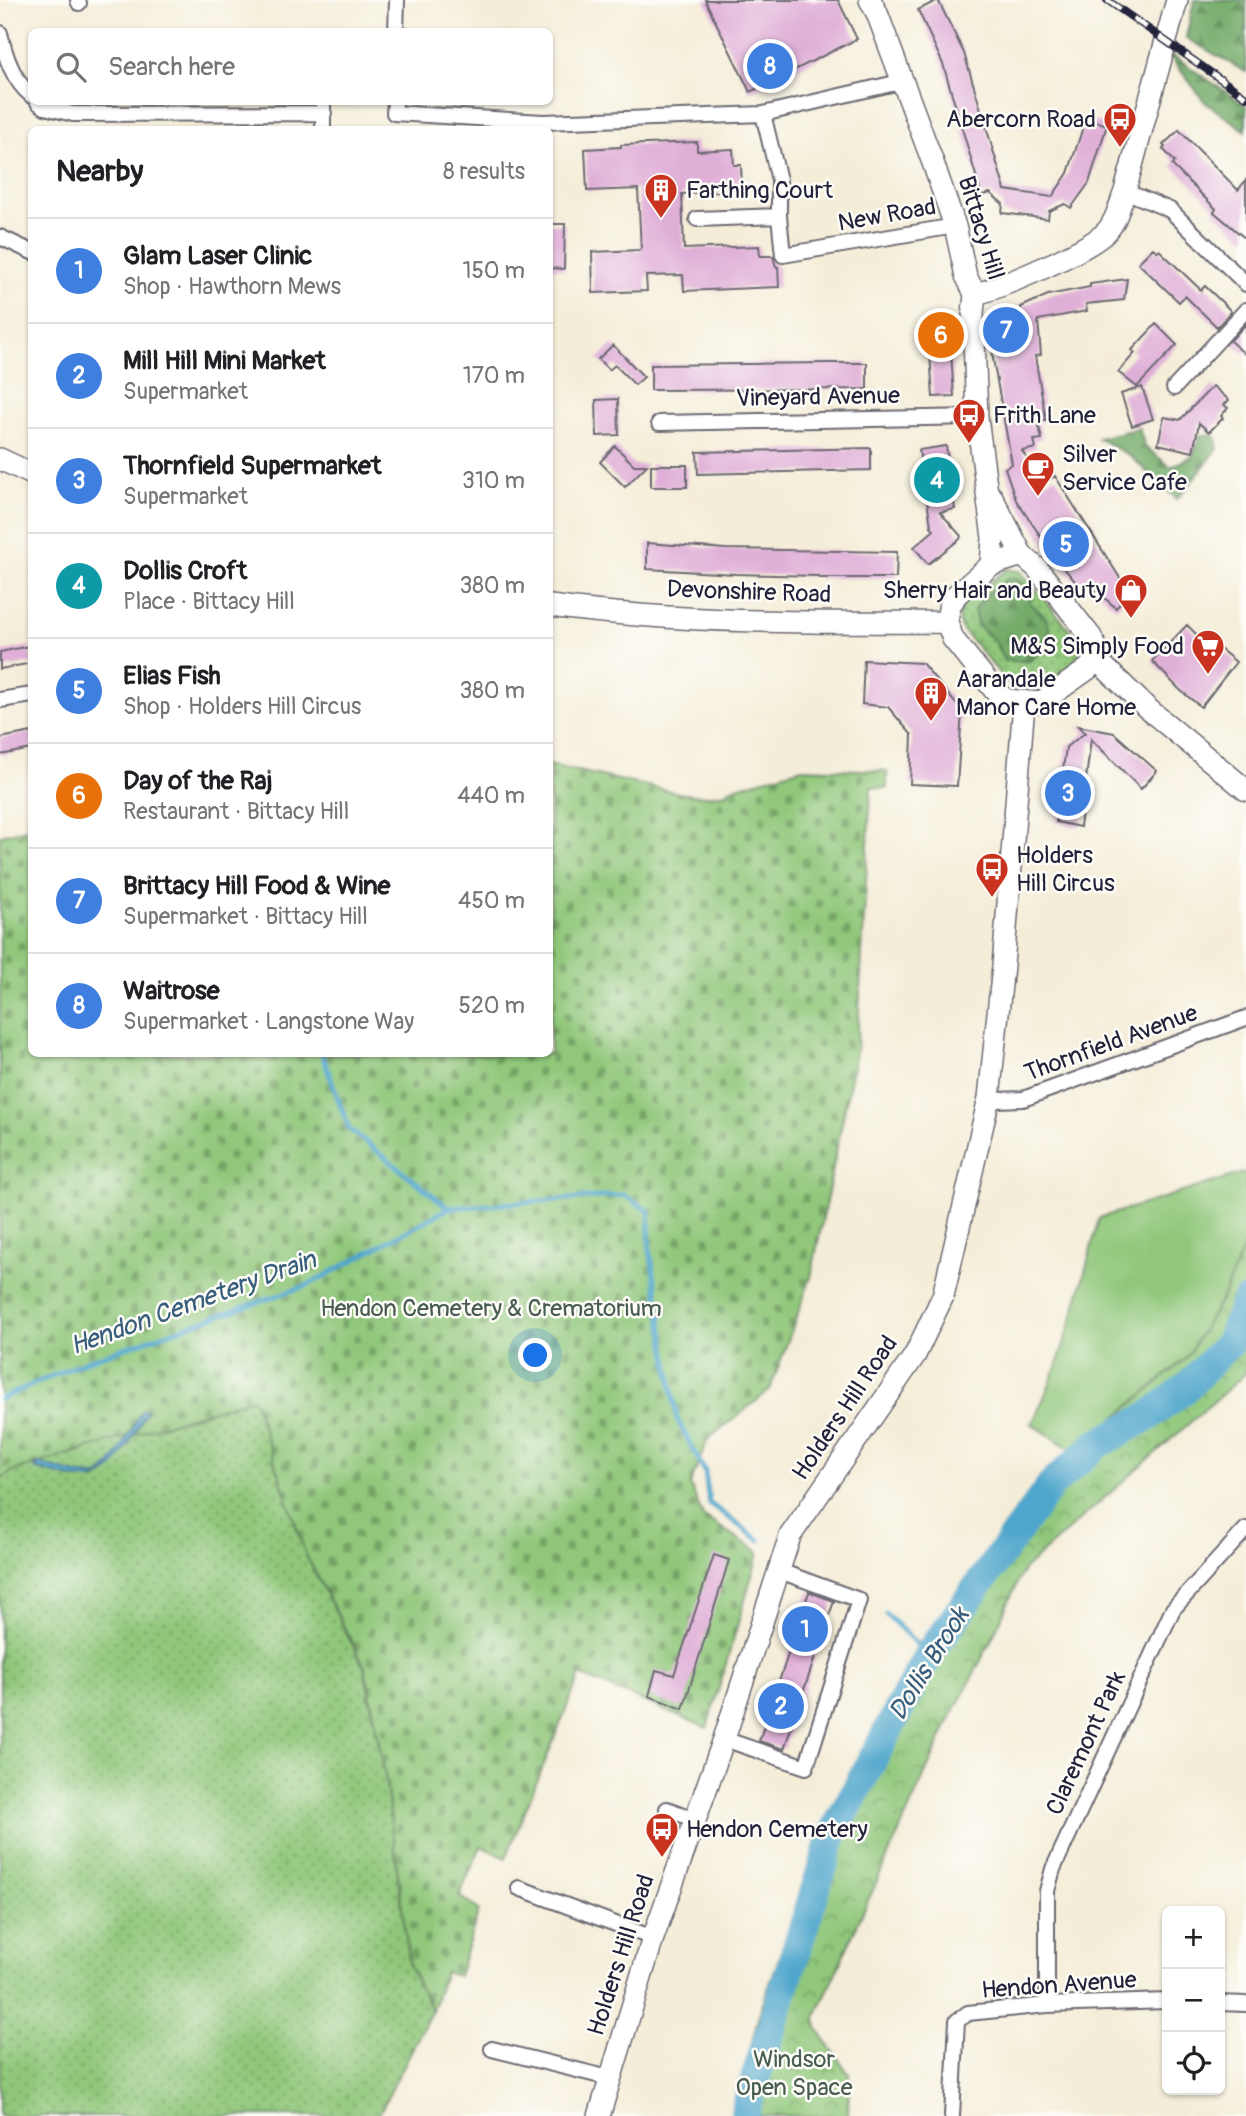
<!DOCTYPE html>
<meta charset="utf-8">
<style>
:root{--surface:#fff;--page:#f2f2f2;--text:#202124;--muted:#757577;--line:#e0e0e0;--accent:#111827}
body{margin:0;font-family:Pangolin,sans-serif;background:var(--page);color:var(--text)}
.controls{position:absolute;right:21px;bottom:21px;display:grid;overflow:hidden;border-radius:10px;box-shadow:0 2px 5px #0004}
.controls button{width:63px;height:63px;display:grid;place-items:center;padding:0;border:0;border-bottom:2px solid var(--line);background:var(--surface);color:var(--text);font:35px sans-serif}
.you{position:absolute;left:536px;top:1356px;width:24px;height:24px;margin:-18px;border:5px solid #fff;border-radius:50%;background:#1a73e8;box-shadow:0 0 0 10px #1a73e833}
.badge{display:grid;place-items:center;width:46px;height:46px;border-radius:50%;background:var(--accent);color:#fff;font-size:23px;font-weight:700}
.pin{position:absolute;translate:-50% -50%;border:4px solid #fff;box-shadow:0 2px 7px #0006}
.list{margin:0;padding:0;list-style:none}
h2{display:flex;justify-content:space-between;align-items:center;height:91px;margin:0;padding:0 28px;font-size:30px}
h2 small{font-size:23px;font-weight:400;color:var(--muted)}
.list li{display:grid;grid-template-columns:46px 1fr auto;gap:21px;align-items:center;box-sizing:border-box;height:105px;padding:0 28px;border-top:2px solid var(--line)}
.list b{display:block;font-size:26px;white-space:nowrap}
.list p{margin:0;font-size:23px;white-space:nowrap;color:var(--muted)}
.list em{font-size:23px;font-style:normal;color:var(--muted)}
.icon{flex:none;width:38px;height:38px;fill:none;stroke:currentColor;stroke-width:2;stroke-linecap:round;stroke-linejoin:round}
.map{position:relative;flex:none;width:1246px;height:2116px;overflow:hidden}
.search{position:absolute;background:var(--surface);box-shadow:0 2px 5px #0004;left:28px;top:28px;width:525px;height:77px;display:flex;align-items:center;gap:18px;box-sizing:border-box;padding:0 24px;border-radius:10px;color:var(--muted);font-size:26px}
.panel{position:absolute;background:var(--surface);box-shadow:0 2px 5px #0004;left:28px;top:126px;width:525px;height:931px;border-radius:10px}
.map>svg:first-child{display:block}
.grass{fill:url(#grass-dots);stroke:#59745a;stroke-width:2}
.forest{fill:url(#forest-firs);stroke:#4b6752;stroke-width:2}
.cemetery{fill:url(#cemetery-stones);stroke:#59745a;stroke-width:2}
.park{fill:url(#park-crowns);stroke:#59745a;stroke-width:2}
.garden{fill:#90c77a;stroke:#59745a;stroke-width:2}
.water{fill:url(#water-ripples);stroke:#396484;stroke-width:2}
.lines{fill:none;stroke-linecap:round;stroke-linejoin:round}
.stream{stroke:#50a6cc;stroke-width:5}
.river{stroke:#50a6cc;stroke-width:30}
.building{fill:#e0afd8}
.street-casing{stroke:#6c6972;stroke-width:18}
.secondary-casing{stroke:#6c6972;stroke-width:24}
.street{stroke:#fff;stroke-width:14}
.secondary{stroke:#fff;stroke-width:21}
.rail-casing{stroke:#22223b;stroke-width:8}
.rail{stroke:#fdfcf7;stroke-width:5;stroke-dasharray:16;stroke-linecap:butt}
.labels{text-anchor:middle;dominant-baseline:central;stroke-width:5;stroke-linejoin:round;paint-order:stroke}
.poi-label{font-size:24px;fill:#22223b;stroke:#fdfcf7;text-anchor:start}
.street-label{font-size:24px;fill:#22223b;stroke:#fdfcf7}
.park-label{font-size:24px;fill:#485c51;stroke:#fdfcf7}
.water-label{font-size:26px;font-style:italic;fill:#375d7c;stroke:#fdfcf7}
</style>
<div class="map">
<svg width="1246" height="2116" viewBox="0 0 1246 2116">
<defs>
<pattern id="grass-dots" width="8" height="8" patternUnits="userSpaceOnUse" patternTransform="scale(1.75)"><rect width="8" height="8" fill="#90c77a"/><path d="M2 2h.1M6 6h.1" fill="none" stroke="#75a165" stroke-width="1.8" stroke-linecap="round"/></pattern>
<pattern id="forest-firs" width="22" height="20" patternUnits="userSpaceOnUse" patternTransform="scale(1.75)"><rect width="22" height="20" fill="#74ac6a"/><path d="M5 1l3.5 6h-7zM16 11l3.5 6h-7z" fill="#5f8c58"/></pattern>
<pattern id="cemetery-stones" width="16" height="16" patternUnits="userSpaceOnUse" patternTransform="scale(1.75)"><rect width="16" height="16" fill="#90c77a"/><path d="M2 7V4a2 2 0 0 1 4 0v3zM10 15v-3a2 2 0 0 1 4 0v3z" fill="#75a165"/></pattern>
<pattern id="park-crowns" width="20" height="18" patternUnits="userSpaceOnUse" patternTransform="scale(1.75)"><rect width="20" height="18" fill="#90c77a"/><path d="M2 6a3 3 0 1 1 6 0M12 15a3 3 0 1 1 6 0" fill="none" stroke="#75a165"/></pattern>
<pattern id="water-ripples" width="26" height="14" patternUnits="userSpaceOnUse" patternTransform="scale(1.75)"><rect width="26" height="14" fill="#50a6cc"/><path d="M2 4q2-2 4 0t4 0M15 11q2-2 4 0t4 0" fill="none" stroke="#4287a7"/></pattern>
</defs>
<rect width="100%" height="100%" fill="#fdfcf7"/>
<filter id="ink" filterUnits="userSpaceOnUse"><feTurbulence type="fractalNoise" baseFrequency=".0143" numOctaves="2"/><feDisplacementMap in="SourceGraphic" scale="14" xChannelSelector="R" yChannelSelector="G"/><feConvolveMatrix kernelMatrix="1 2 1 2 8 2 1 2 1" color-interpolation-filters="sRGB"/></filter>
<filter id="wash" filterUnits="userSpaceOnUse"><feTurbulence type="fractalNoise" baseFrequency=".00686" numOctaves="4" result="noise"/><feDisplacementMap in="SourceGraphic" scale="28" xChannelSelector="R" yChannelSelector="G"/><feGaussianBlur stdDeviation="1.57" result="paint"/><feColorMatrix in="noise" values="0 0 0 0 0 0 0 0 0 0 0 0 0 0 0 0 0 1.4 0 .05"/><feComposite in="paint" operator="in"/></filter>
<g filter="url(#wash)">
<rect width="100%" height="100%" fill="#f4edd8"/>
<path class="grass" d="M 1007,569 L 1021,572 L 1077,638 L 1080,650 L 1076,663 L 1037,690 L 1026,692 L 1013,689 L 961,628 L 958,616 L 965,602 Z
M 253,1398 L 306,1555 L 364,1667 L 385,1775 L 410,1968 L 432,2010 L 378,2116 L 0,2116 L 0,1480 L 13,1471 Z"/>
<path class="forest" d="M 1194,0 L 1246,0 L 1246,72 L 1186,38 Z
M 1165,50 L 1246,106 L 1246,131 L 1205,102 Z
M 1139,428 L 1145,447 L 1171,467 L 1193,456 L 1200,435 L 1215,435 L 1218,449 L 1177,499 L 1130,456 L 1098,438 Z
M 1009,578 L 1018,580 L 1031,588 L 1030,603 L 1046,618 L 1054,643 L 1029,661 L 1004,661 L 996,643 L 977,624 L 974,609 L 988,593 Z"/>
<path class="cemetery" d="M 550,765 L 684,794 L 704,796 L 728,793 L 729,789 L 802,768 L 887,771 L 887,788 L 871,787 L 857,1047 L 811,1277 L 770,1390 L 708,1439 L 690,1485 L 703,1516 L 759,1552 L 707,1728 L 580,1675 L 506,1858 L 481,1846 L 459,1896 L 479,1910 L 458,1976 L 445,1972 L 432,2010 L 410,1968 L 385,1775 L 365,1667 L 306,1555 L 253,1398 L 13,1471 L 0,1480 L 0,835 L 31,828 L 32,1054 L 550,1054 Z"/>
<path class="park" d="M 1246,1242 L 1246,1373 L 1023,1570 L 991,1641 L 949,1721 L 816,2016 L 817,2028 L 849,2074 L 848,2116 L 743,2116 L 750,2068 L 746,2067 L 758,2017 L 794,1915 L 849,1787 L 935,1625 L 1038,1487 L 1075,1452 L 1186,1358 L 1222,1298 Z"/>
<path class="garden" d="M 1246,1172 L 1246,1242 L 1222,1298 L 1186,1358 L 1075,1452 L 1032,1424 C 1064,1359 1081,1288 1099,1218 Z"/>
<path class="water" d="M 142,1410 L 147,1411 C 136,1429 116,1476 94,1479 C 78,1482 50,1472 34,1468 L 39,1463 C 53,1467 80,1477 94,1476 C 112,1474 133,1425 142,1410 Z"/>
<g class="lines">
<path class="stream" d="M 322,1054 L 349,1129 L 449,1208
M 0,1399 L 86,1361 L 308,1285 L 449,1208 L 624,1195 L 649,1211 L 649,1243 L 677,1419 L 705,1472 L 709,1503 L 759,1540
M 886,1614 L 928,1655"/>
<path class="river" d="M 745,2116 L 746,2108 L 833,1834 L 928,1655 L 1051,1485 L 1096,1445 L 1149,1416 L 1186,1388 L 1229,1343 L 1246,1302"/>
</g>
<g id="blocks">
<path class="building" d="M 705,0 L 838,0 L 857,39 L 750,92 Z
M 938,0 L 964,53 L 1005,190 L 1052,197 L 1068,173 L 1086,118 L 1107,125 L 1089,183 L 1071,208 L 1065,204 L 1049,211 L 1048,219 L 1002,213 L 1003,204 L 990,193 L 982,196 L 943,64 L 918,10 Z
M 1179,130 L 1238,190 L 1246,180 L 1246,239 L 1214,212 L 1216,209 L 1172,165 L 1175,162 L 1163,149 L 1165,147 L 1163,145 Z
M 697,142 L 697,151 L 733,149 L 734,165 L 741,165 L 742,191 L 682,194 L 684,249 L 759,246 L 760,256 L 773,256 L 776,267 L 778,267 L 779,287 L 684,291 L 683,275 L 646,276 L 647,291 L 593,293 L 592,252 L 641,250 L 638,189 L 587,191 L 585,149 L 621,147 L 621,145 Z
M 550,224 L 565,224 L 564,269 L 550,268 Z
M 1153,248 L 1157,251 L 1159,250 L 1201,290 L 1205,286 L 1228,308 L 1231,312 L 1217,327 L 1185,296 L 1179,302 L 1138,263 Z
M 1127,279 L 1124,300 L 1086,304 L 1087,311 L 1038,320 L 1041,355 L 1035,356 L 1046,420 L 1038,422 L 1042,439 L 1034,440 L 1036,448 L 1022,451 L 1043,483 L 1055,476 L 1120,578 L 1133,589 L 1116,608 L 1091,586 L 1083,591 L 1054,556 L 1016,500 L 1005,468 L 1012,464 L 993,359 L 992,322 L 1002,321 L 1001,313 L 1021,312 L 1021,307 L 1048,295 L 1090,287 L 1090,284 Z
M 949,324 L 954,396 L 933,397 L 928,325 Z
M 1156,324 L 1177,345 L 1137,387 L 1118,372 L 1135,353 L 1132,350 Z
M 1246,324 L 1246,355 L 1230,341 Z
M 613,345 L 644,377 L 635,385 L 615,365 L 609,370 L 598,359 Z
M 834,363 L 867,363 L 867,389 L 651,390 L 651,365 Z
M 1213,386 L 1229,400 L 1224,405 L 1228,408 L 1221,416 L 1223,418 L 1209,432 L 1199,423 L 1193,452 L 1158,444 L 1164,417 L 1180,420 Z
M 1142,387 L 1153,419 L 1132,426 L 1121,394 Z
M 618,399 L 619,435 L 597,436 L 596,400 Z
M 615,446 L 634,465 L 647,465 L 625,487 L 600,462 Z
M 946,446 L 955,509 L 940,512 L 961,536 L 960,539 L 928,564 L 914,547 L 934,530 L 931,526 L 919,450 Z
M 871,448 L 871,470 L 698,474 L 697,452 Z
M 651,465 L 687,465 L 687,487 L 651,487 Z
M 647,543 L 725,549 L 897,552 L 896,578 L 819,578 L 819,576 L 735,574 L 647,569 Z
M 1187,625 L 1212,650 L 1215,645 L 1236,662 L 1201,707 L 1180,690 L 1152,661 Z
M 29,646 L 32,663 L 0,669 L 0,652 Z
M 864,660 L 922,663 L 962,711 L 957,786 L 910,784 L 912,735 L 888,707 L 862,704 Z
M 1078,726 L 1114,733 L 1157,771 L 1141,789 L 1091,739 L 1080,827 L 1056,822 L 1066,747 L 1085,733 Z
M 32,732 L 32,749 L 0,755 L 0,738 Z
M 714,1555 L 729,1560 L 683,1709 L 649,1696 L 656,1670 L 674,1675 Z
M 809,1592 L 834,1601 L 784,1749 L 759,1741 Z"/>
</g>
</g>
<g filter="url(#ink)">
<use href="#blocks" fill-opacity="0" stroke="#6c6972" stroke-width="2"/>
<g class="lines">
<defs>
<path id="street" d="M 78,0 L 79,3
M 396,32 L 397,0
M 0,33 C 5,56 13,81 32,96
M 38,102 L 45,107 L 73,114 L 324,113
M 323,102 L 323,130
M 395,102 L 394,113 L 543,122 L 763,114 L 904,81
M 763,114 L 779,180 L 779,216 L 783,255 L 955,226
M 1125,191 L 1170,210 L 1246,284
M 697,219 L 779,216
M 0,237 L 32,252
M 1174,388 L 1246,310
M 659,423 L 977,417
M 0,700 L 32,695
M 989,1098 L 996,1100 L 1023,1099 L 1246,1018
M 724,1739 L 806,1767 L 859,1600 L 777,1570
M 667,1809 L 696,1820
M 519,1888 L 653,1938
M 1220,2003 L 1246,2004
M 1047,2005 L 1047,1891 L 1053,1869 L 1173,1609 L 1246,1529
M 492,2049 L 609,2078
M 952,2116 L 957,2021 L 968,2013 L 1047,2005 L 1167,2001"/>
<path id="secondary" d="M 870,0 L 877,13 L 932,160 L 955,226 L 966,276 L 975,294 L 973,313 L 977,417 L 993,538 L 991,565
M 975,294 C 1001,288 1090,250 1107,231 C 1117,220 1120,204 1125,191 L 1177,0
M 0,459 L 32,474
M 992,497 L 1022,555 L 1037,568 L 1091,637 L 1096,647 L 1096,659 L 1088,669 L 1040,703 L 1007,700 L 996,692 L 953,639 L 947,622 L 949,608 L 956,595 L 991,565 L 1022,555
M 550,606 C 679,623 816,623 947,622
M 1096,659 L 1147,708 L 1246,790
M 599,2116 L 653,1938 L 724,1739 L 790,1536 L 915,1355 L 943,1296 L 989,1098 L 1003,966 L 1024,703"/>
</defs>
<use href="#street" class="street-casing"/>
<use href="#secondary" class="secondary-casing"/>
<use href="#street" class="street"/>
<use href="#secondary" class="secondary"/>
<defs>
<path id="rail" d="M 1107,0 L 1246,97"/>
</defs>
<use href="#rail" class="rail-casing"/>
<use href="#rail" class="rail"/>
</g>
</g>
<defs>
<symbol id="bus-pin" viewBox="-11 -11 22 30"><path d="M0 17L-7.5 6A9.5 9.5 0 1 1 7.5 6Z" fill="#c8321e" stroke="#fdfcf7"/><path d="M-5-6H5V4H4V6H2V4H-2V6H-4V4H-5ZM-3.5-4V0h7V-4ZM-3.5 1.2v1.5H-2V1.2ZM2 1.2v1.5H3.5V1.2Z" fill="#fff"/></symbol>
<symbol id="building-pin" viewBox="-11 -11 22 30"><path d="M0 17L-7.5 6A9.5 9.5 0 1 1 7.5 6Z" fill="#c8321e" stroke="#fdfcf7"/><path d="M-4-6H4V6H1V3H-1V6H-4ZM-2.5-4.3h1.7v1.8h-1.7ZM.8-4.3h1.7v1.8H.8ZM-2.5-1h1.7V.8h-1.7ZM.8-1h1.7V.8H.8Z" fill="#fff"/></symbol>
<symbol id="cafe-pin" viewBox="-11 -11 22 30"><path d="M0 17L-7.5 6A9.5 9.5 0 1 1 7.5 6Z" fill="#c8321e" stroke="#fdfcf7"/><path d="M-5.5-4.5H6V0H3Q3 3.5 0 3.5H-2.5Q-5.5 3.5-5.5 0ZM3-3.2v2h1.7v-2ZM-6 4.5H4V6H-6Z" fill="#fff"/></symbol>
<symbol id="shop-pin" viewBox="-11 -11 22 30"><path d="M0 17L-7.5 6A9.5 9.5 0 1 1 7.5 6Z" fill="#c8321e" stroke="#fdfcf7"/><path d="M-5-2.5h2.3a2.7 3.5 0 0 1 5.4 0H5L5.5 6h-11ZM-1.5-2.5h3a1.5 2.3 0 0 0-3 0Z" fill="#fff"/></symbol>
<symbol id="supermarket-pin" viewBox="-11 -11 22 30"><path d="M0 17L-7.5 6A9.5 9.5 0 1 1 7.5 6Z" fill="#c8321e" stroke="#fdfcf7"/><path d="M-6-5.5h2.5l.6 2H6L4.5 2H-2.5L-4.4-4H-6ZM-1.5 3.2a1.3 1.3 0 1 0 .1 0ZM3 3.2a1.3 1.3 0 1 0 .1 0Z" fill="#fff"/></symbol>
</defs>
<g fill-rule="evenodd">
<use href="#bus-pin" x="1101" y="100" width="38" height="52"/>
<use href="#building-pin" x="642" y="171" width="38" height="52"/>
<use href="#bus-pin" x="950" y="396" width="38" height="52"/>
<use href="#cafe-pin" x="1019" y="449" width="38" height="52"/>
<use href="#shop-pin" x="1112" y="571" width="38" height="52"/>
<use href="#supermarket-pin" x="1189" y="627" width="38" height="52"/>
<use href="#building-pin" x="912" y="674" width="38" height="52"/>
<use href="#bus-pin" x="973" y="850" width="38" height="52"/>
<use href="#bus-pin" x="643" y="1810" width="38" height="52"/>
</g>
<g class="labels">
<g class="poi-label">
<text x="1096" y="119" text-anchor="end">Abercorn Road</text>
<text x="686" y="190">Farthing Court</text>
<text x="993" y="415">Frith Lane</text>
<text x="1062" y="454">Silver<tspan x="1062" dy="28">Service Cafe</tspan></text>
<text x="1106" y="590" text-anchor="end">Sherry Hair and Beauty</text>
<text x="1184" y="646" text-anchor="end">M&amp;S Simply Food</text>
<text x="956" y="679">Aarandale<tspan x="956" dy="28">Manor Care Home</tspan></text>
<text x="1016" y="855">Holders<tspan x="1016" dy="28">Hill Circus</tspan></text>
<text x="686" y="1829">Hendon Cemetery</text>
</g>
<g class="street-label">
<text transform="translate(887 215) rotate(-10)">New Road</text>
<text transform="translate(981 228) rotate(73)">Bittacy Hill</text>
<text transform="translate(818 397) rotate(-1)">Vineyard Avenue</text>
<text transform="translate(749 592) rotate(2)">Devonshire Road</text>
<text transform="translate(1111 1043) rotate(-20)">Thornfield Avenue</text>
<text transform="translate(845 1408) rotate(-56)">Holders Hill Road</text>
<text transform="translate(1086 1743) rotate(-65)">Claremont Park</text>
<text transform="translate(621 1955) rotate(-72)">Holders Hill Road</text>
<text transform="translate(1059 1985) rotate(-4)">Hendon Avenue</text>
</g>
<g class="park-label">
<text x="491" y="1308">Hendon Cemetery &amp; Crematorium</text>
<text x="794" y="2059">Windsor<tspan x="794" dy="28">Open Space</tspan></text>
</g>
<g class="water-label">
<text transform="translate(193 1303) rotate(-20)">Hendon Cemetery Drain</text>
<text transform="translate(929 1664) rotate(-58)">Dollis Brook</text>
</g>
</g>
</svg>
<div class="controls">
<button>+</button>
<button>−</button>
<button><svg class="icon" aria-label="locate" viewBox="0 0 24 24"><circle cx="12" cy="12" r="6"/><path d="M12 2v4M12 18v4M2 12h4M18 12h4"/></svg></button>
</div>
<div class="you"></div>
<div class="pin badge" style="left:805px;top:1629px;background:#3f7fe0">1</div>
<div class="pin badge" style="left:781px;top:1706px;background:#3f7fe0">2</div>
<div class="pin badge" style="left:1068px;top:793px;background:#3f7fe0">3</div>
<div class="pin badge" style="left:937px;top:480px;background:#0f9aa8">4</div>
<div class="pin badge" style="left:1066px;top:544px;background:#3f7fe0">5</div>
<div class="pin badge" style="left:941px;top:335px;background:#e8710a">6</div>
<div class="pin badge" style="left:1006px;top:330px;background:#3f7fe0">7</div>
<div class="pin badge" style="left:770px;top:66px;background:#3f7fe0">8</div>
<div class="search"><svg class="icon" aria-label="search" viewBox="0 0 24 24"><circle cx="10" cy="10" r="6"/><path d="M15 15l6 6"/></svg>Search here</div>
<section class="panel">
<h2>Nearby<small>8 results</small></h2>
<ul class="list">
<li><span class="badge" style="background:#3f7fe0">1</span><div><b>Glam Laser Clinic</b><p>Shop · Hawthorn Mews</p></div><em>150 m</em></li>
<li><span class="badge" style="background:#3f7fe0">2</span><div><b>Mill Hill Mini Market</b><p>Supermarket</p></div><em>170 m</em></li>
<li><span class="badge" style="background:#3f7fe0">3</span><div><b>Thornfield Supermarket</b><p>Supermarket</p></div><em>310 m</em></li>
<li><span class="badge" style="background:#0f9aa8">4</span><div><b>Dollis Croft</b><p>Place · Bittacy Hill</p></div><em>380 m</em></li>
<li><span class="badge" style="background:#3f7fe0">5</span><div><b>Elias Fish</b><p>Shop · Holders Hill Circus</p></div><em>380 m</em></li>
<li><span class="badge" style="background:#e8710a">6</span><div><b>Day of the Raj</b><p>Restaurant · Bittacy Hill</p></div><em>440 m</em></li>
<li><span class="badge" style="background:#3f7fe0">7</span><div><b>Brittacy Hill Food &amp; Wine</b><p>Supermarket · Bittacy Hill</p></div><em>450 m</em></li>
<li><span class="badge" style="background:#3f7fe0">8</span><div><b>Waitrose</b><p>Supermarket · Langstone Way</p></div><em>520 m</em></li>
</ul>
</section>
</div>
